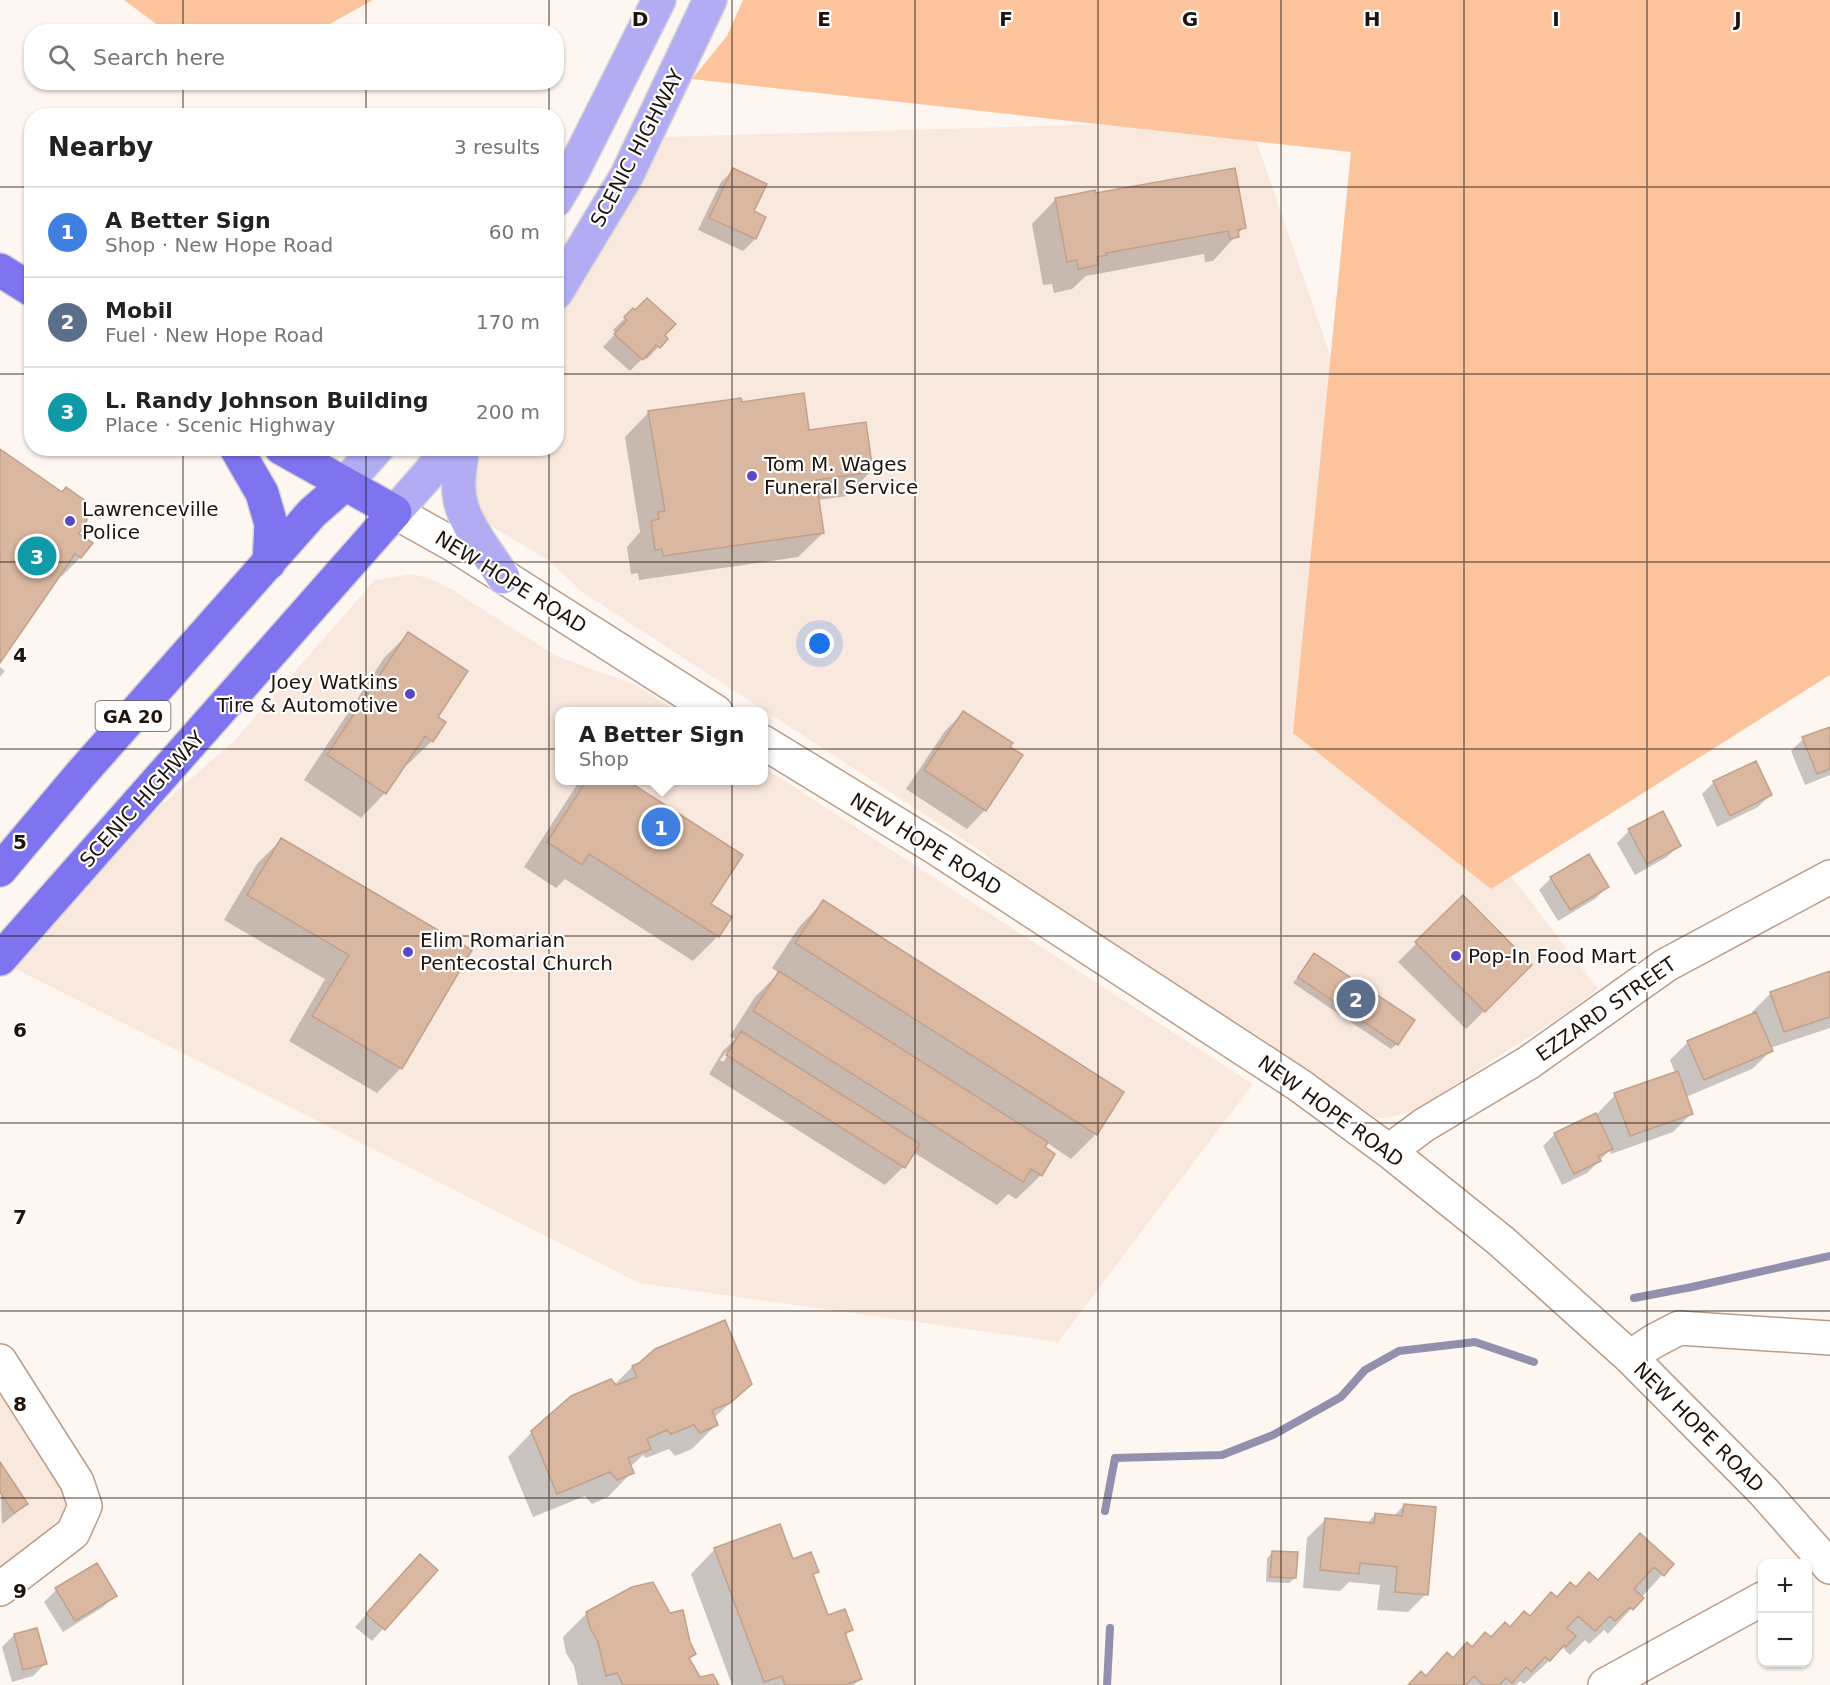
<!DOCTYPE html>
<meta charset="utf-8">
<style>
:root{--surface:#fff;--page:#f6f6f6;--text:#222;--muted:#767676;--line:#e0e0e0;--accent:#d93025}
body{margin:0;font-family:"DejaVu Sans",sans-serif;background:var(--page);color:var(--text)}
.controls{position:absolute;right:18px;bottom:18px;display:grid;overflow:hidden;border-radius:12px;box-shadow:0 2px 4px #0004}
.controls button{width:54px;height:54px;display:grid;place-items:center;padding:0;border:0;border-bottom:2px solid var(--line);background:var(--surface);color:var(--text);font:30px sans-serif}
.you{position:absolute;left:820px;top:644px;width:21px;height:21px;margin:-15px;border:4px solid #fff;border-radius:50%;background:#1a73e8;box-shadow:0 0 0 9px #1a73e833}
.badge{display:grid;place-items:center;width:39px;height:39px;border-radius:50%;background:var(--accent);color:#fff;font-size:20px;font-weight:700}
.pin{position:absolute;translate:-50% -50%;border:3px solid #fff;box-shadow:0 2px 6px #0006}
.popup{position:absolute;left:555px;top:707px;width:213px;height:78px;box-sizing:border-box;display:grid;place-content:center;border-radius:12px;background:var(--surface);filter:drop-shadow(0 2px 4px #0005);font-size:20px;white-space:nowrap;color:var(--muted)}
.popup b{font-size:22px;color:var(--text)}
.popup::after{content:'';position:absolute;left:50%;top:100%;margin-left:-12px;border:12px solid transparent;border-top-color:var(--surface)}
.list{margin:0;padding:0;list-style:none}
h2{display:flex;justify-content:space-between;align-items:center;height:78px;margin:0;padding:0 24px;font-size:26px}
h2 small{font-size:20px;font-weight:400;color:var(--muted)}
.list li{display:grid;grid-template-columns:39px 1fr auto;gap:18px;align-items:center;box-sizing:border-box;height:90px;padding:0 24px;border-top:2px solid var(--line)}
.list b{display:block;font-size:22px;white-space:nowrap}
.list p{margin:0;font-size:20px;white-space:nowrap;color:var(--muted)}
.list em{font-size:20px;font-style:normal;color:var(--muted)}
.icon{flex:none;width:33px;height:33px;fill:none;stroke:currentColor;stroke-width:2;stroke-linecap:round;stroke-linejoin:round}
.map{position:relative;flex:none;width:1830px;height:1685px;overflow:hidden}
.search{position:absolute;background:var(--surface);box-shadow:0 2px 4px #0004;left:24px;top:24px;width:540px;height:66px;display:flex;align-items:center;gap:15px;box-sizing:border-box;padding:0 21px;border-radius:24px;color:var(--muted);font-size:22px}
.panel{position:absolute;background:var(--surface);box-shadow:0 2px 4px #0004;left:24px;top:108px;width:540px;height:348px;border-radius:24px}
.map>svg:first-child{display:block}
.built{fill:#f9e8dd}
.green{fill:#fcc49c}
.shadow{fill:#0003;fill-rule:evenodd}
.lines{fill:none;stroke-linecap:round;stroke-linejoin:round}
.stream{stroke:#9390ae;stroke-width:8}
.building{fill:#d9b7a0;stroke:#c2a18a;stroke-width:1.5}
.minor-casing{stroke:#bc9c85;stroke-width:36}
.major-casing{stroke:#d7d5d3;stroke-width:36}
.highway-casing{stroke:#d7d5d3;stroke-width:36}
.minor{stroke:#fff;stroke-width:33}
.major{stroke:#b2acf5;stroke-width:33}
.highway{stroke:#7f74ef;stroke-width:33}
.grid{fill:none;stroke:#1f130b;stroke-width:1.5;stroke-opacity:0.55}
.poi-dot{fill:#5a49c1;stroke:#fff;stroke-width:2}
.labels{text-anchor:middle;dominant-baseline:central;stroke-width:4.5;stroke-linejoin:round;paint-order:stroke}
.shield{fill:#fff;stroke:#625a54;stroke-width:1.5}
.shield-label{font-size:18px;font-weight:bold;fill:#1f130b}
.street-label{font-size:20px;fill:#1f130b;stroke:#fff}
.poi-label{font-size:20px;fill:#1f130b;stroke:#fff;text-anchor:start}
.grid-label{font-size:20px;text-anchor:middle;font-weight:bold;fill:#1f130b;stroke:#fff;stroke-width:4.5;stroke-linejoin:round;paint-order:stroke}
</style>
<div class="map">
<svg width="1830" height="1685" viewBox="0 0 1830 1685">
<rect width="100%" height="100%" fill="#fdf6f1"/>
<path class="built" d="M 1249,120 L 1510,875 L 1598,989 L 1566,1013 L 1416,1110 L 1387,1118 L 1376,1118 L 1176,986 L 1021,889 L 984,853 L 582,592 L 548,560 L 488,524 L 475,504 L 474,449 L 556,448 L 557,316 L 598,252 L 665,137 Z
M 412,574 L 431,579 L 451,589 L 556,656 L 636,685 L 677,711 L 559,712 L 559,780 L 763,780 L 763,767 L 1253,1084 L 1058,1342 L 639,1283 L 12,967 L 150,815 L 235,740 L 375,580 Z
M 0,1385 L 70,1498 L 64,1522 L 0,1572 Z"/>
<path class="green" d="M 124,0 L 373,0 L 317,31 L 167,32 Z
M 743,0 L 1830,0 L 1830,675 L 1491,889 L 1293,733 L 1351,152 L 692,79 L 727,36 Z"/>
<path class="shadow" d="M 733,170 L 752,212 L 764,217 L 755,239 L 743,251 L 698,230 L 721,182 Z
M 1095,195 L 1244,227 L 1213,261 L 1205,262 L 1204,254 L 1086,276 L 1072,289 L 1054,293 L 1052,284 L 1043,285 L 1032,224 L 1056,199 Z
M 633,310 L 666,339 L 647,359 L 644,357 L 630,371 L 603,347 L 616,333 L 613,330 Z
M 740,404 L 808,432 L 871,471 L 847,496 L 818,500 L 823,533 L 798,557 L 639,580 L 638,573 L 631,574 L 627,547 L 640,532 L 625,437 L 649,412 Z
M 0,451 L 81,507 L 77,534 L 80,558 L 62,576 L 59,574 L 0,660 Z
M 408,634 L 436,717 L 432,741 L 407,765 L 405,764 L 385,793 L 361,818 L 304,780 L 384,658 Z
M 0,667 L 5,671 L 0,677 Z
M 963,713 L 985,810 L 967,829 L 906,789 L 945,731 Z
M 1830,728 L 1830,775 L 1805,785 L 1791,751 L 1803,739 Z
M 580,780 L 635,780 L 632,786 L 709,904 L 730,918 L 718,936 L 693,961 L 565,879 L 556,888 L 524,867 Z
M 1714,782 L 1770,795 L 1758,807 L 1717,827 L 1702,794 Z
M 1629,831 L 1679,845 L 1667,857 L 1635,875 L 1617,843 Z
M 281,840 L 470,951 L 401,1068 L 377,1093 L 289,1041 L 325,979 L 224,920 L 257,864 Z
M 1551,878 L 1607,887 L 1595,899 L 1558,921 L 1539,890 Z
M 1463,897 L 1530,965 L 1466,1029 L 1398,962 Z
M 823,902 L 1122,1093 L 1096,1134 L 1071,1159 L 1046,1142 L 1043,1147 L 1041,1175 L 1016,1199 L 1008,1194 L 997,1205 L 913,1152 L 903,1167 L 885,1185 L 709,1074 L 723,1051 L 735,1039 L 730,1036 L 755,997 L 779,973 L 772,968 L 799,927 ZM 726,1052 L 730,1052 L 723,1062 L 720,1060 Z
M 1314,955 L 1397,1044 L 1391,1049 L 1293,983 Z
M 1830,973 L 1830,1028 L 1770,1048 L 1771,1051 L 1752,1069 L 1686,1097 L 1692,1113 L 1673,1132 L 1611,1154 L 1610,1150 L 1587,1173 L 1562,1185 L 1543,1146 L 1555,1134 L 1597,1114 L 1615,1095 L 1675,1073 L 1670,1060 L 1688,1042 L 1753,1014 L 1752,1012 L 1771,993 Z
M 632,1367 L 750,1384 L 714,1418 L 716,1425 L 692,1449 L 675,1456 L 669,1449 L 646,1458 L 643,1455 L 630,1467 L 632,1472 L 608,1497 L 592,1504 L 585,1496 L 533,1517 L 508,1457 L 532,1432 L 614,1385 Z
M 0,1465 L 26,1503 L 14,1515 L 2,1524 Z
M 1404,1505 L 1426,1594 L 1408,1612 L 1377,1610 L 1380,1585 L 1349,1582 L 1340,1591 L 1303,1588 L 1307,1538 L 1326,1519 L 1367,1523 L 1375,1515 L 1393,1517 Z
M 1640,1535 L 1672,1564 L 1608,1634 L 1604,1630 L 1589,1644 L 1585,1640 L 1570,1655 L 1563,1648 L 1524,1684 L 1520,1681 L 1516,1685 L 1409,1685 L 1425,1677 L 1447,1654 L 1452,1659 L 1467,1644 L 1471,1648 L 1529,1617 L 1551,1594 L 1556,1599 L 1575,1588 L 1597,1580 Z
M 715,1549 L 792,1561 L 817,1572 L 812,1576 L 827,1617 L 851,1630 L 845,1636 L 861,1678 L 854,1685 L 732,1685 L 691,1574 Z
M 1273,1552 L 1295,1578 L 1289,1583 L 1266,1582 L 1267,1558 Z
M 408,1568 L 436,1570 L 372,1641 L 355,1627 Z
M 56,1590 L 115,1595 L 103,1607 L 63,1632 L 44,1602 Z
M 587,1613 L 669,1615 L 695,1653 L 689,1659 L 699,1679 L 717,1685 L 578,1685 L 574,1666 L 566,1653 L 563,1637 Z
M 14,1635 L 45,1664 L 33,1676 L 12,1682 L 2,1647 Z"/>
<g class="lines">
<path class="stream" d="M 1634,1298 L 1692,1287 L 1830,1256
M 1105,1511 L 1115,1458 L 1222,1455 L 1273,1435 L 1341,1397 L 1365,1370 L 1399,1351 L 1475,1342 L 1534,1362
M 1107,1685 L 1110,1628"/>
</g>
<path class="building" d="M 733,168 L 767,184 L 754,211 L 766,217 L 756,239 L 709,218 Z
M 1235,168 L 1246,228 L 1238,230 L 1239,237 L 1230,239 L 1228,231 L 1106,253 L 1107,255 L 1097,257 L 1098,265 L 1078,269 L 1077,260 L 1067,262 L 1055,198 L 1095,190 L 1096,193 Z
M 647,298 L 676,324 L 665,335 L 668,339 L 660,348 L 656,345 L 643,360 L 614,334 L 627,320 L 624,317 L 633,308 L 635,310 Z
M 804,393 L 809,430 L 866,422 L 873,472 L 816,480 L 824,533 L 663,556 L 662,549 L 655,550 L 651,521 L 659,519 L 658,512 L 665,511 L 648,411 L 741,398 L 742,402 Z
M 0,449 L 62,492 L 66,487 L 87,502 L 83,508 L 87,520 L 79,534 L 93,543 L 81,558 L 75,554 L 0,663 Z
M 408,632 L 468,671 L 438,717 L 446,722 L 433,742 L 425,736 L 386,794 L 327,755 Z
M 963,711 L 1013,743 L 1010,747 L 1023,755 L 986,811 L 924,770 Z
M 1830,727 L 1830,769 L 1817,774 L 1802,737 Z
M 1756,761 L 1772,795 L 1730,816 L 1713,781 Z
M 587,780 L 637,780 L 634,785 L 743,855 L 711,904 L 732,917 L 719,937 L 589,854 L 582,865 L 547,842 Z
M 1663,811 L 1681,846 L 1647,864 L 1628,829 Z
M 281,838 L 472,950 L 402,1069 L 312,1016 L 349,955 L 247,895 Z
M 1589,854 L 1609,887 L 1570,910 L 1550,877 Z
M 1463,895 L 1532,965 L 1485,1012 L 1415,942 Z
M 823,900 L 1124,1092 L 1097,1135 L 795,943 Z
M 1314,953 L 1415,1020 L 1398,1045 L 1298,977 Z
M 779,971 L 1048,1142 L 1045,1147 L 1055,1154 L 1042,1176 L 1031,1169 L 1023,1182 L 753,1011 Z
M 1830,971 L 1830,1017 L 1784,1032 L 1770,992 Z
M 1756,1012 L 1773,1051 L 1704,1080 L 1687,1041 Z
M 741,1031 L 920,1144 L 905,1168 L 726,1055 Z
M 1678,1071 L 1693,1114 L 1630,1136 L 1614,1093 Z
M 1596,1113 L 1613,1149 L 1598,1156 L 1601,1161 L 1574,1174 L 1554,1133 Z
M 725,1320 L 752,1384 L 730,1403 L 712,1410 L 718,1425 L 700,1433 L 694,1425 L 671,1434 L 667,1430 L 647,1439 L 651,1449 L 628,1458 L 634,1473 L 617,1480 L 610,1472 L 557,1494 L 531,1431 L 571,1396 L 611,1379 L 616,1385 L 637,1377 L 632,1366 L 639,1363 L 655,1349 Z
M 0,1462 L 28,1504 L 14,1513 L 0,1492 Z
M 1404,1504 L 1436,1507 L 1428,1595 L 1395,1592 L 1397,1567 L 1360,1563 L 1359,1574 L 1320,1570 L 1325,1518 L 1374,1523 L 1375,1513 L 1402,1516 Z
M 780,1524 L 793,1559 L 811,1552 L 819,1572 L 813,1574 L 828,1615 L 845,1609 L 853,1630 L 845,1633 L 862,1679 L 845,1685 L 785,1685 L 782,1676 L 764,1682 L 714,1548 Z
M 1640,1533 L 1674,1564 L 1664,1576 L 1654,1567 L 1634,1589 L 1644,1598 L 1633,1610 L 1630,1607 L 1615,1621 L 1610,1616 L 1595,1631 L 1578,1616 L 1567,1628 L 1576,1636 L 1566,1647 L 1564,1645 L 1550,1661 L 1545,1657 L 1531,1672 L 1526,1667 L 1512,1683 L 1506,1678 L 1499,1685 L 1483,1685 L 1474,1676 L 1466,1685 L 1408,1685 L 1421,1671 L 1426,1676 L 1447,1652 L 1453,1658 L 1467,1642 L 1472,1647 L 1485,1632 L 1491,1637 L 1505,1622 L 1510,1627 L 1524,1611 L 1530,1616 L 1551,1592 L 1557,1597 L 1570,1582 L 1576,1587 L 1589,1572 L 1598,1580 Z
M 1272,1551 L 1298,1552 L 1296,1578 L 1270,1577 Z
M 420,1554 L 438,1570 L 385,1630 L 366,1614 Z
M 97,1563 L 117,1596 L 75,1621 L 55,1588 Z
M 653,1582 L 670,1613 L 683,1610 L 690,1642 L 696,1654 L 689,1658 L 700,1677 L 713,1674 L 719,1685 L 623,1685 L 617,1673 L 606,1676 L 598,1642 L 590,1628 L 586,1612 L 632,1587 Z
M 37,1628 L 47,1664 L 23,1670 L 14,1634 Z"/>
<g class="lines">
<defs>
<path id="minor" d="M 395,512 L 454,545 L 716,712
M 763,742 L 936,848 L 1299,1085 L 1389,1151 L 1501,1241 L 1630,1357 L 1764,1492 L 1830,1567
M 1389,1151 L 1424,1125 L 1528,1063 L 1666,965 L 1830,877
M 1630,1357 L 1654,1341 L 1679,1328 L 1830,1338
M 0,1361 L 77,1482 L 85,1506 L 73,1533 L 0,1589
M 1605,1685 L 1762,1599"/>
<path id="major" d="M 556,200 L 573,171 L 659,0
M 556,293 L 626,177 L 710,0
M 463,448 C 460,466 456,486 461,504 C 467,528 490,556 503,577
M 345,484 L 377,448
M 395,512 L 430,472 L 448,448"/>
<path id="highway" d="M 0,270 L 32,290
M 236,448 L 262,493 L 271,524 L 269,563
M 0,870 L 80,775 L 312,513 L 345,484
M 0,959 L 395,512 L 281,448"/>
</defs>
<use href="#minor" class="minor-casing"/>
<use href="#major" class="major-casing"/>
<use href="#highway" class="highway-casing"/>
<use href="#minor" class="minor"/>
<use href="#major" class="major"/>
<use href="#highway" class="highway"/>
</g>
<path class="grid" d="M 183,0 L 183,32M 366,0 L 366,32M 549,0 L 549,32M 732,0 L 732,1685M 915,0 L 915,1685M 1098,0 L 1098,1685M 1281,0 L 1281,1685M 1464,0 L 1464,1685M 1647,0 L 1647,1685M 183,82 L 183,116M 366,82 L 366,116M 549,82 L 549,116M 0,187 L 32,187M 556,187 L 1830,187M 0,374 L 32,374M 556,374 L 1830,374M 183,448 L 183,1685M 366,448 L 366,1685M 549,448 L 549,1685M 0,562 L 1830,562M 0,749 L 1830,749M 0,936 L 1830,936M 0,1123 L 1830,1123M 0,1311 L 1830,1311M 0,1498 L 1830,1498"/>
<g class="poi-dot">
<circle cx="752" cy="476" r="6"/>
<circle cx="70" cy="521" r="6"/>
<circle cx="410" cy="694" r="6"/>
<circle cx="408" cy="952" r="6"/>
<circle cx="1456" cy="956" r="6"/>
</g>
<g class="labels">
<rect class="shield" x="95.5" y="701" width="75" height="30" rx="4.5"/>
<g class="shield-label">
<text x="133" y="716">GA 20</text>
</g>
<g class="street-label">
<text transform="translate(637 148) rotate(-62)">SCENIC HIGHWAY</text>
<text transform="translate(511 582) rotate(32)">NEW HOPE ROAD</text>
<text transform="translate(142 799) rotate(-48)">SCENIC HIGHWAY</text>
<text transform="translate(926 844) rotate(32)">NEW HOPE ROAD</text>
<text transform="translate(1606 1009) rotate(-35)">EZZARD STREET</text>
<text transform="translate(1331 1111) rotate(36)">NEW HOPE ROAD</text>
<text transform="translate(1699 1427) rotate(45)">NEW HOPE ROAD</text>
</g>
<g class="poi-label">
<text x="764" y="464">Tom M. Wages<tspan x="764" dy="23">Funeral Service</tspan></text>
<text x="82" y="509">Lawrenceville<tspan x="82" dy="23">Police</tspan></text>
<text x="398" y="682" text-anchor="end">Joey Watkins<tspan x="398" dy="23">Tire &amp; Automotive</tspan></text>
<text x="420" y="940">Elim Romarian<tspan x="420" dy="23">Pentecostal Church</tspan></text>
<text x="1468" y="956">Pop-In Food Mart</text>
</g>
</g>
<g class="grid-label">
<text x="640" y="26">D</text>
<text x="824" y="26">E</text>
<text x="1006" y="26">F</text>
<text x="1190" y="26">G</text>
<text x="1372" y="26">H</text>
<text x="1556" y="26">I</text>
<text x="1738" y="26">J</text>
<text x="20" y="662">4</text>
<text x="20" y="849">5</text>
<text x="20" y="1037">6</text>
<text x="20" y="1224">7</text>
<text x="20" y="1411">8</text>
<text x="20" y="1598">9</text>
</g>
</svg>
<div class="controls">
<button>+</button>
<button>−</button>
</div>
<div class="you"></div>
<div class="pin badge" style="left:661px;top:827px;background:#3f7fe0">1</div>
<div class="popup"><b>A Better Sign</b>Shop</div>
<div class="pin badge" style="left:1356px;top:999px;background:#5c6f8a">2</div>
<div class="pin badge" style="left:37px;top:556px;background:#0f9aa8">3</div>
<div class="search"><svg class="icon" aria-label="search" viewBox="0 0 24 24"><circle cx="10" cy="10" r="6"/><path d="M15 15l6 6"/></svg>Search here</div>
<section class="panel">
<h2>Nearby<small>3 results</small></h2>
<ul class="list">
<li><span class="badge" style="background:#3f7fe0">1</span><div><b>A Better Sign</b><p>Shop · New Hope Road</p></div><em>60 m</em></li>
<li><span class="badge" style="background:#5c6f8a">2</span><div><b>Mobil</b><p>Fuel · New Hope Road</p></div><em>170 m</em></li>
<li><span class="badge" style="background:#0f9aa8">3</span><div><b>L. Randy Johnson Building</b><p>Place · Scenic Highway</p></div><em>200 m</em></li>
</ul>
</section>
</div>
